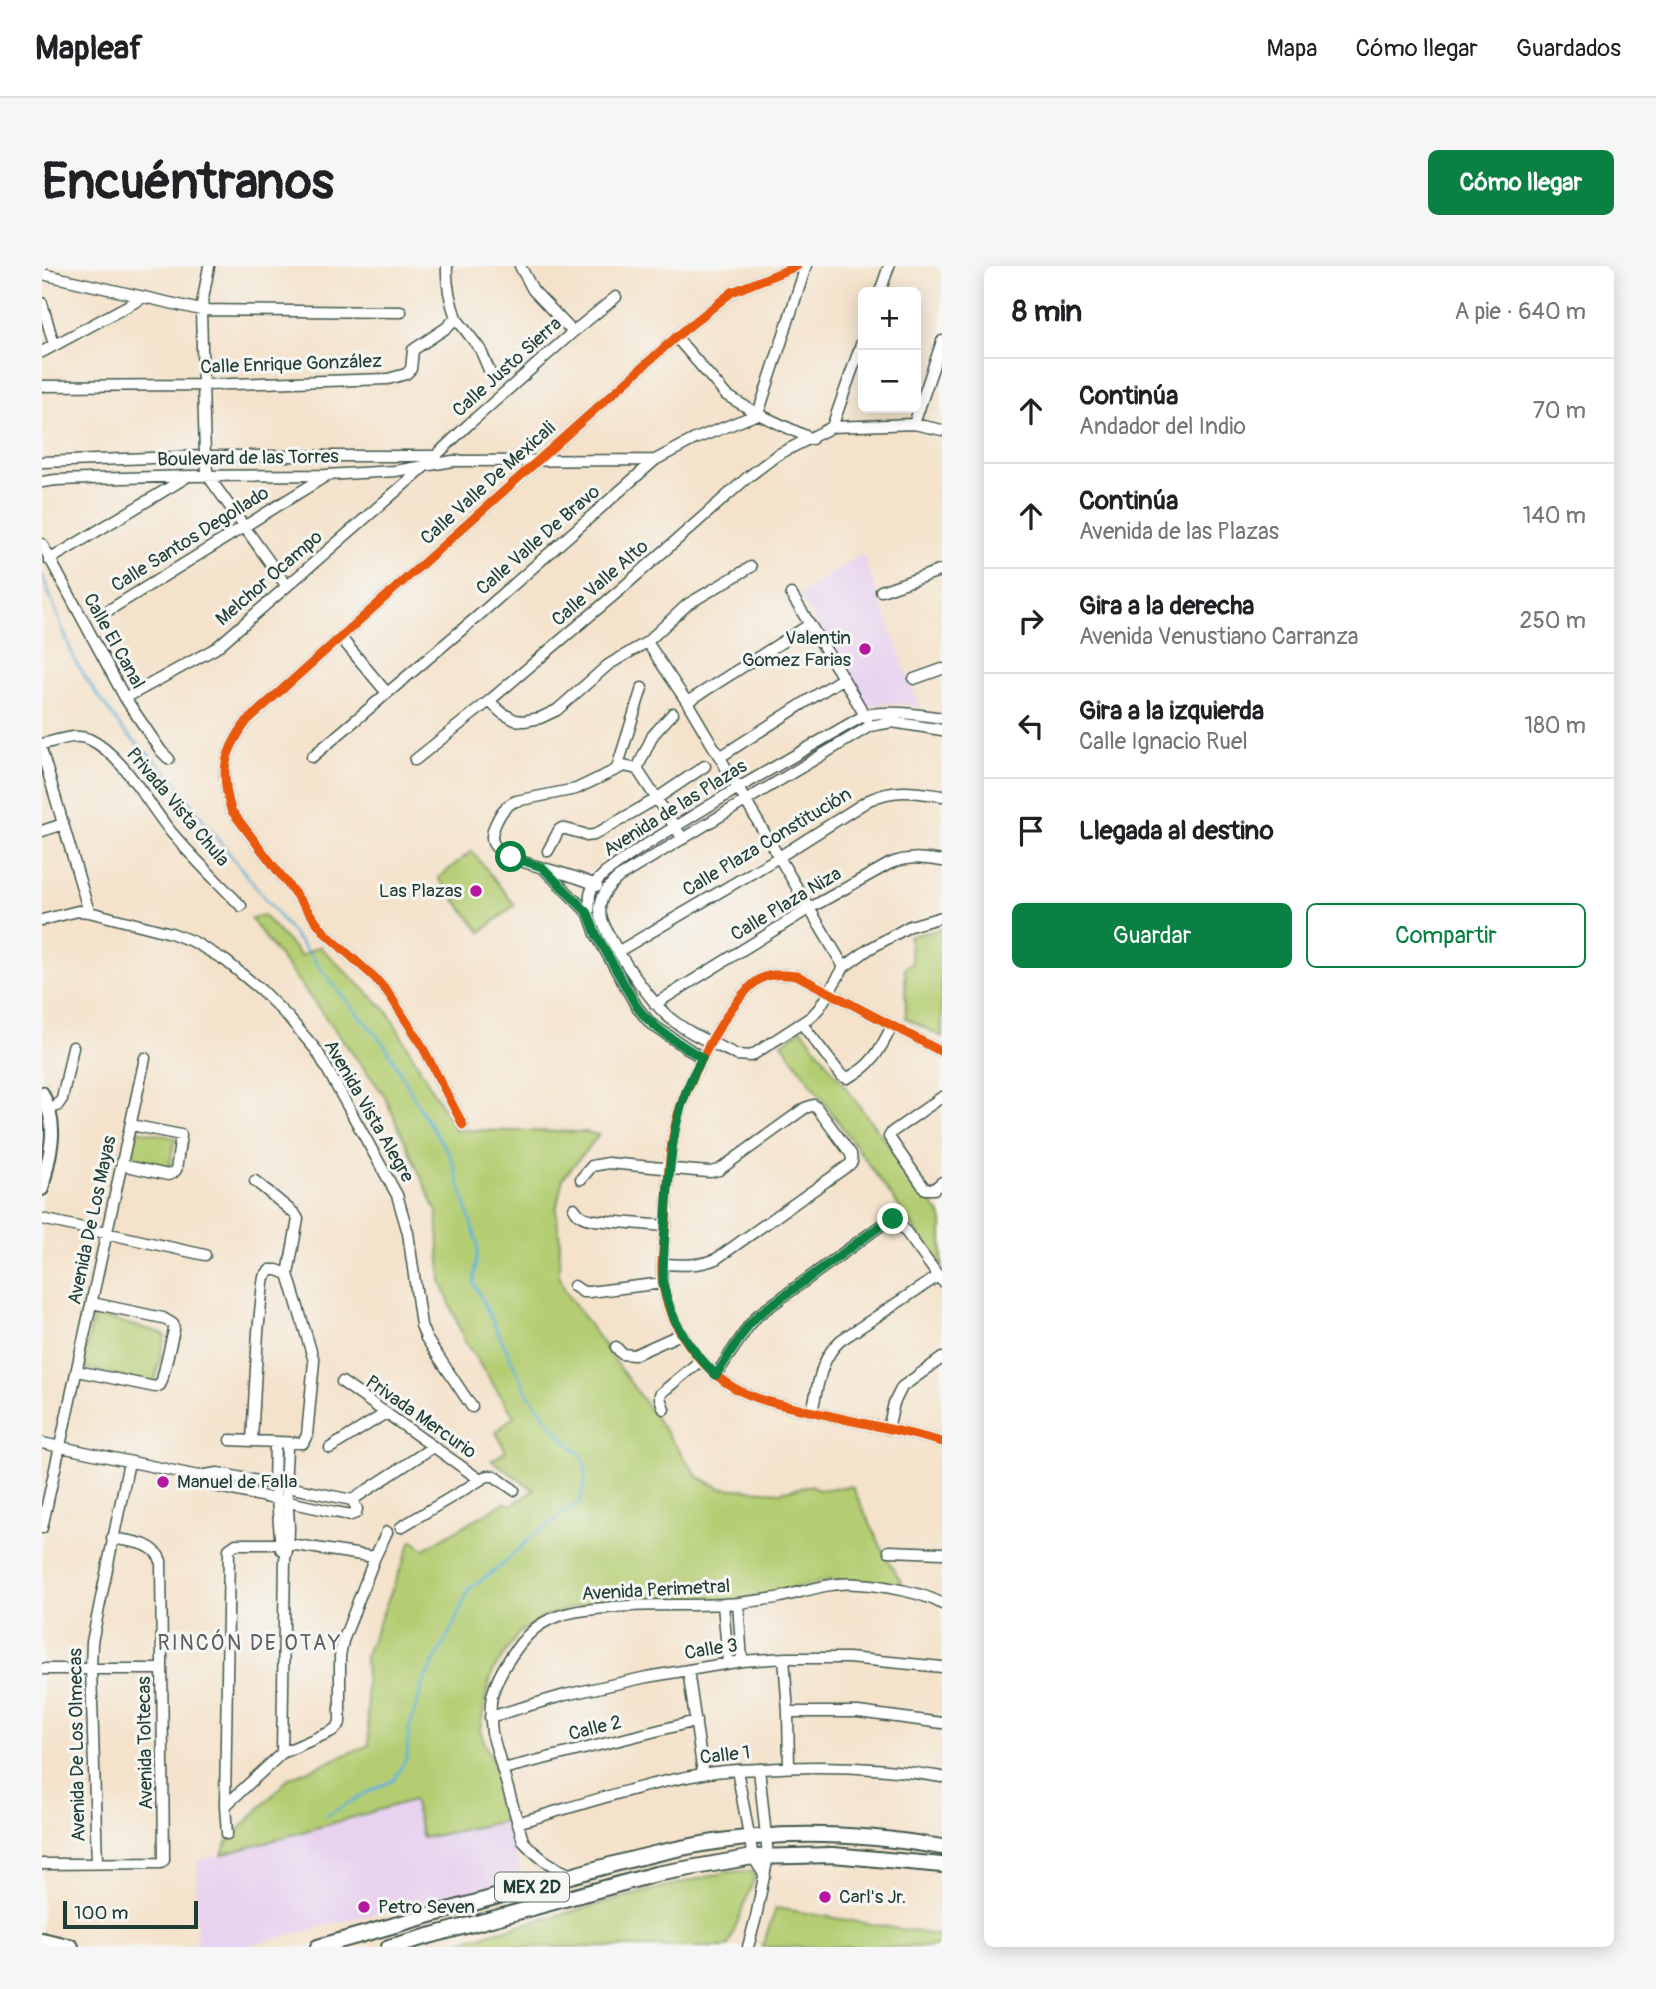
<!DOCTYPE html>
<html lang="es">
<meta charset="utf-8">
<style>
:root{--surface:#fff;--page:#f6f6f6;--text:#202124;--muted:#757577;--line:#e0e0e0;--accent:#0b8043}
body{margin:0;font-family:Pangolin,sans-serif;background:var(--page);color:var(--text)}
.controls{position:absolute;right:21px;top:21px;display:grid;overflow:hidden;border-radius:10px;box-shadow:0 4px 18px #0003}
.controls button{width:63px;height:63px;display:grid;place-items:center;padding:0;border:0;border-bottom:2px solid var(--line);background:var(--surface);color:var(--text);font:35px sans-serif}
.scale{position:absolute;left:21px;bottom:18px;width:135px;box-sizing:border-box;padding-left:7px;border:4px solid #1f3d34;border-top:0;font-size:19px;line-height:24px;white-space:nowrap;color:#1f3d34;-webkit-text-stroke:5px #f6f6f2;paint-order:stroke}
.stop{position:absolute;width:21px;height:21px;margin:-16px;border:5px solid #0b8043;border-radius:50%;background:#fff}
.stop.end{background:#0b8043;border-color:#fff;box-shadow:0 2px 7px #0008}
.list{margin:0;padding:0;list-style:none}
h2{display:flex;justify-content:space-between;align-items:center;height:91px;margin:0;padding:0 28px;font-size:30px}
h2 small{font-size:23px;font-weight:400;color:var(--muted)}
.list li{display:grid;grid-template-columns:46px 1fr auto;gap:21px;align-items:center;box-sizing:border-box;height:105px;padding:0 28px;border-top:2px solid var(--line)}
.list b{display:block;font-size:26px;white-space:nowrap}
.list p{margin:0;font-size:23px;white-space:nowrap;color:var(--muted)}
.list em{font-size:23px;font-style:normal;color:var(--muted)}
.actions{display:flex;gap:14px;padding:21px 28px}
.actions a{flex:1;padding:16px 0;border:2px solid var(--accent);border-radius:10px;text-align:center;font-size:24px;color:var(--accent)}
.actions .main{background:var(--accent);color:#fff}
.icon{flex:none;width:38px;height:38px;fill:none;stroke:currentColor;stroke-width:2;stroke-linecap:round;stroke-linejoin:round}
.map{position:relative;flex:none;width:900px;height:1681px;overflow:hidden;border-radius:10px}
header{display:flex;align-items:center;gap:42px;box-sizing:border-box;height:98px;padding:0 35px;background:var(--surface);border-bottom:2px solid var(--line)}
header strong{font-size:33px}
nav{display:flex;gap:38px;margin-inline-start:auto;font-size:24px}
.intro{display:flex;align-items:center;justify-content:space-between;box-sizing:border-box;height:168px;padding:0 42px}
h1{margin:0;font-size:49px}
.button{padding:18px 32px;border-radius:10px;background:var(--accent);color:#fff;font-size:24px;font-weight:700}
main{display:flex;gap:42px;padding:0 42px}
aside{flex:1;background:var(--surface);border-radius:10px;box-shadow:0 4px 18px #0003}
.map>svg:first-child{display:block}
.built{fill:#e7d2ef}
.green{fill:#b4cd72;stroke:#6a8553;stroke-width:2}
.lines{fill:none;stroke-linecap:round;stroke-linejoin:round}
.stream{stroke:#5db2d9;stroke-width:2.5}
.minor-casing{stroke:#3f564a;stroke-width:13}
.major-casing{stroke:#3f564a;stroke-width:16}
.highway-casing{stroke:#3f564a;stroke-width:18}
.minor{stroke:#fff;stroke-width:10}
.major{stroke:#fff;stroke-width:12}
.highway{stroke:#fff;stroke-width:14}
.cycleway-casing{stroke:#f6f6f2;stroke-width:13}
.cycleway{stroke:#e8590c;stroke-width:9}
.route{stroke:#0b8043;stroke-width:9}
.poi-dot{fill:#b5179e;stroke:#f6f6f2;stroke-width:2.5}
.labels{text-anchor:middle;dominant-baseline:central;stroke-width:6;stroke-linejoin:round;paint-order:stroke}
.shield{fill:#f6f6f2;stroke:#60746d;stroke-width:2}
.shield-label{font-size:18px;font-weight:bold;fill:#1f3d34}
.street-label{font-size:19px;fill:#1f3d34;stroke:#f6f6f2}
.poi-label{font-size:19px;fill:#1f3d34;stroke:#f6f6f2;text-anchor:start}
.neighbourhood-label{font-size:21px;letter-spacing:2px;fill:#5b6064;stroke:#f6f6f2}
</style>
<header>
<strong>Mapleaf</strong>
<nav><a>Mapa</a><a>Cómo llegar</a><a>Guardados</a></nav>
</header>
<div class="intro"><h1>Encuéntranos</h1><a class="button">Cómo llegar</a></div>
<main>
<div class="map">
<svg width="900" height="1681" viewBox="0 0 900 1681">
<rect width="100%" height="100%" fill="#f6f6f2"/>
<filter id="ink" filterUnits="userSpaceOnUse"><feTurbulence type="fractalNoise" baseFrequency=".0143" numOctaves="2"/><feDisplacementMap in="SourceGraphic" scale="14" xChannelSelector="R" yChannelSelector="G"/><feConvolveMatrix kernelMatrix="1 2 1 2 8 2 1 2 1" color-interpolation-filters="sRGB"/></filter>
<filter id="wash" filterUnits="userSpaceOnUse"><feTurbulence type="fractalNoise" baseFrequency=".00686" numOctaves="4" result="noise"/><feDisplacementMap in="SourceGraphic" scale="28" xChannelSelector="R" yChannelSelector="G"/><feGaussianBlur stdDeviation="1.57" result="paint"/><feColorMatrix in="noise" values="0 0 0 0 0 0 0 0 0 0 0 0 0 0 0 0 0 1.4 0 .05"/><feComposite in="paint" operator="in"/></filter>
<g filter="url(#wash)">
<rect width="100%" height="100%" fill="#f4e2ca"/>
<path class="built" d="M 820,287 L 878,441 L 853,437 L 825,440 L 757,329 Z
M 372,1534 L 453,1556 L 463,1555 L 481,1615 L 328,1649 L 200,1681 L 154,1681 L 155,1595 Z"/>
<path class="green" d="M 430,585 L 473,639 L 439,666 L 396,612 Z
M 221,649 L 259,690 L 277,680 L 346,746 L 413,864 L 543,866 L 557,869 L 521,912 L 514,945 L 518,974 L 517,1008 L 523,1025 L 656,1211 L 679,1222 L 738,1226 L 770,1219 L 776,1224 L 810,1220 L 844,1291 L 863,1322 L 833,1317 L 787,1314 L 695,1335 L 541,1339 L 499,1351 L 476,1368 L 451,1405 L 445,1425 L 438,1464 L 452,1501 L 463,1555 L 381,1572 L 371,1534 L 180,1589 L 185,1576 L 247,1512 L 327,1479 L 323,1391 L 370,1274 L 382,1283 L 463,1236 L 470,1239 L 492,1224 L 450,1194 L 464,1185 L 454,1166 L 472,1150 L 423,1076 L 399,1015 L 395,946 L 342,829 L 209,653 Z
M 900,663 L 900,771 L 864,752 L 863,701 L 870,697 L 867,670 Z
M 760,763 L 900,951 L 900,1001 L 740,777 Z
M 95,864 L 133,872 L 127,903 L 88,895 Z
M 55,1050 L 120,1067 L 123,1070 L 113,1114 L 107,1117 L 43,1102 L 41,1098 L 51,1052 Z
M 711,1605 L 712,1613 L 686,1681 L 397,1681 L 618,1622 L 685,1606 Z
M 734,1642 L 900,1670 L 900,1681 L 720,1681 Z"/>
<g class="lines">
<path class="stream" d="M 0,309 L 33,395 L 49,420 L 81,464 L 129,510 L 171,567 L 302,732 L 343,779 L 383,851 L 409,891 L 436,979 L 432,1017 L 486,1128 L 520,1171 L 541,1191 L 544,1209 L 538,1236 L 489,1271 L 458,1301 L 427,1323 L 411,1360 L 382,1415 L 367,1463 L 365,1491 L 352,1514 L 324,1527 L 284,1550"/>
</g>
</g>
<g filter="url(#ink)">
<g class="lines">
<defs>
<path id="minor" d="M 167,0 L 159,44 L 163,190 L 166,210 L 244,319
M 478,0 L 491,24 L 531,66
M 0,8 L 159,44 L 359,46
M 838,26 L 847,0
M 0,37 L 12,79
M 414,52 L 438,83 L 447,104
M 634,71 L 684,129 L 716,148 L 770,173
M 0,86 L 102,31
M 0,120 L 160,119 L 346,113 L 364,108 L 369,103 L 371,84 L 404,62 L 414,52 C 408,35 404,18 405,0
M 716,148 L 764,0
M 872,158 L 900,75
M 790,161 L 821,73
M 0,196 L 163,190 L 395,190
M 0,216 L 14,214 L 148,210 L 284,209 L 353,205 L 411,195 L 613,194
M 0,278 L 83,432 L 119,485 L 127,493
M 7,294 L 145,211
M 839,325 L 900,304
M 749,328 L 801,412 L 825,453
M 67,344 L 284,210
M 299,372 L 345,427
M 605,376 L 645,436 L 802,701
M 872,413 L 900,403
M 83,432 L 174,382 L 382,201 L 427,158 L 531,66 L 574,31
M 447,435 L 460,447 L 473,454 L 482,455 L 498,452 L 515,444 L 566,399 L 605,376 L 646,338 L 709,301
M 645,436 L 767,359
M 900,464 L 850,456 L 828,460 L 577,611 C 567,619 559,628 558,642 C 557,665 610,739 629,753 C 649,769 673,778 695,789 L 709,790 L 769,751 L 778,741 L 802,701 L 827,683 L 868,660 L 900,651
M 0,478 C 15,475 32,467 47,473 C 80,488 106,538 129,566 C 151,592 176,616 199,640
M 0,486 L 47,646
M 270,491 L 436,350 L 613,194 L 653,173 L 716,148
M 678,491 L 801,412
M 373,494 L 447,435 L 578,324 L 706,211 L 735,189 L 790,161 L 872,158 L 900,164
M 575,502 L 600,422
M 595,503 L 641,573
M 595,503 L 611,469 L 631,447
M 0,565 L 21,558
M 506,585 L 517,564 L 520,562 L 542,568 L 544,570 L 552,569 L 614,533 L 663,500
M 503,604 L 546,647
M 555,620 C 532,606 467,599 453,580 C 448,574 450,566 453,559 C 458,548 462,540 474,535 L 534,523 L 582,500 L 595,503
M 0,654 L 36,645 L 47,646 L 129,667 L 152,676 L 184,695 L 219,724 L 246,751 L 275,785 L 355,929 L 366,967 L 379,1059 L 384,1072 L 430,1141
M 577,685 L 737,591 L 827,534 C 854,522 872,526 900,530
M 613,738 L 768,642 L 847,598 C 865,590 880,592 900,595
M 760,758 L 800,810 L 805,812 C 830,801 839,782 850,760
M 900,786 L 756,710 C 744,709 731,707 720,712 C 688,729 642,821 634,856 C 626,888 626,923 624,956 C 622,976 618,999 621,1019 C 626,1054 648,1086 674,1109 C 702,1134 740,1139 776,1147 C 817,1157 859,1164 900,1176
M 660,792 L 609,758 L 595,741 L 554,668 L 547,648 L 548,628 L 552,618 L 563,607 L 597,583 L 696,522 L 823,449 C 850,444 873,448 900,452
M 900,831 L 850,866 L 847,871 L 883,923 L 892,923 L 900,916
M 8,843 L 15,840 L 20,833 L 31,781
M 421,859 L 379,778 L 347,728 L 333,712 L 283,667 L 189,544 C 178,505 181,488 205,455 L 634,71 L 690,26 L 755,0
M 80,899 L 126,909 L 131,907 L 134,904 L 139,869 L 89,859
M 539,913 L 550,900 L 566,897 L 654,905 L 668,906 L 677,904 L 763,842 L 772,839 L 775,842 L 809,888 L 810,896 L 807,899 L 674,993 C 657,1000 640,999 621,998
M 532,942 C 537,951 543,952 552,954 L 624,960
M 0,953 L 163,989
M 532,1020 L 541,1026 L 547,1026 L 621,1017
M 574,1081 L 580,1088 L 592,1089 L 639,1068
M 35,1105 L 113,1121 L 118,1119 L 120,1114 L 132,1064 L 131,1058 L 121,1052 L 50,1037
M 674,1109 L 706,1061 L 716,1049 L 845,955 L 851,953 L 856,955 L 900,1015
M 300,1116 L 437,1213
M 622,1143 L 618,1132 L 618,1128 L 659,1094
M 770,1146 C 776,1120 778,1092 799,1074 L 896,1010
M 846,1163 L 852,1137 L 860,1121 L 900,1092
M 188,1174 L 261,1177 L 265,1169 L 272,1095 L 246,1008 L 256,953 L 253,948 L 213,915
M 210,1175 L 216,1066 L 221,1017 L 222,1011 L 228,1004 L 235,1004 L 246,1008
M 233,1176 L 232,1219 L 235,1233 L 239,1283
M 0,1177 L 156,1210 L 176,1207 L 310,1234 L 315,1243 L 314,1247 L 309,1249 L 293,1246 L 172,1220 L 156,1210
M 288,1182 L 344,1147
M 310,1234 L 391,1181
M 359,1261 L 445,1210 L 452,1210 L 472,1224
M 0,1262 L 103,792
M 847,1285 L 900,1287
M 696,1337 L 700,1395
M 681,1338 L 686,1397
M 742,1392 L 746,1446 L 747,1501
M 0,1403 L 119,1403
M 646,1404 L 661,1507
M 746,1446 L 816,1446 L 900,1457
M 448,1451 L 523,1429 L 605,1411 L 700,1395 L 742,1392 L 806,1392 L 900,1401
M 240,1487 L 243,1293 C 250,1268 246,1246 244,1221 C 243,1207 245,1192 245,1177
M 461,1503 L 654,1455
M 695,1504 L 711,1591 L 723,1610
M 183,1540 L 240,1487 L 288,1466 L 293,1463 L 298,1457 L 298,1390 L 301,1375 L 333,1291 L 345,1266
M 475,1557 C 535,1540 599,1518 661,1508 C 680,1504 700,1504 719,1503 C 779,1499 840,1501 900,1511
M 185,1568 L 183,1540 L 187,1283 L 194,1278 L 247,1278 L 333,1291
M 55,1597 L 49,1403 L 50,1376 L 87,1196
M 0,1598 L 119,1597 L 122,1594 L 119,1295 C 112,1275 88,1276 70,1272
M 529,1609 C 510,1601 494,1590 481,1575 L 450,1467 C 449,1455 447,1443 450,1430 C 456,1406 480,1369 501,1357 C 520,1346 541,1344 563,1342 C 607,1337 652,1341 696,1337 C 710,1335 725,1334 739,1331 C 764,1325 791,1315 817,1318 C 838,1319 883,1327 900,1338
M 706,1681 L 714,1651 L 726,1590 L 717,1503"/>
<path id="major" d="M 0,827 C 18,863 8,885 0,923"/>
<path id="highway" d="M 0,1674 L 29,1681
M 276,1681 C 349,1660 423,1639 496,1619 C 565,1600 633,1579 704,1572 C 768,1565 836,1570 900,1581
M 347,1681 L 614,1608 L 711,1591 L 791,1589 L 900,1599"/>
</defs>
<use href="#minor" class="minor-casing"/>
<use href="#major" class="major-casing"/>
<use href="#highway" class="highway-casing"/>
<use href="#minor" class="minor"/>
<use href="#major" class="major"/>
<use href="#highway" class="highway"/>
<defs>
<path id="cycleway" d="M 900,786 L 756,710 C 744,709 731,707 720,712 C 688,729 642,821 634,856 C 626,888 626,923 624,956 C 622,976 618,999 621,1019 C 626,1054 648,1086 674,1109 C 702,1134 740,1139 776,1147 C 817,1157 859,1164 900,1176
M 421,859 L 379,778 L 347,728 L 333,712 L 283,667 L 189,544 C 178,505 181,488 205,455 L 634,71 L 690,26 L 755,0"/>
</defs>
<use href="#cycleway" class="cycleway-casing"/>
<use href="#cycleway" class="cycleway"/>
</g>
</g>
<g class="lines" filter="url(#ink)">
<path class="route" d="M 469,591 L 500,601 L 546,647 L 554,668 L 595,741 C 612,764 637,777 660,792 C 633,838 629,882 625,934 C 623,962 621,989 621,1017 C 629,1056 646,1081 674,1109 L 706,1060 L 716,1049 L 845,955 L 851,953"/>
</g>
<g class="poi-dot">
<circle cx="823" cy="383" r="7"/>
<circle cx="434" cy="625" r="7"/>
<circle cx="121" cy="1216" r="7"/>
<circle cx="783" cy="1631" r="7"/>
<circle cx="322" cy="1641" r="7"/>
</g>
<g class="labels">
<rect class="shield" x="453" y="1606.5" width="74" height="29" rx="5"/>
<g class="shield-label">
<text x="490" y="1621">MEX 2D</text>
</g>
<g class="street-label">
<text transform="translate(249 98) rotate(-2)">Calle Enrique González</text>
<text transform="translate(465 101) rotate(-42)">Calle Justo Sierra</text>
<text transform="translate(206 192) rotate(-1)">Boulevard de las Torres</text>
<text transform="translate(446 217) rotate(-42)">Calle Valle De Mexicali</text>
<text transform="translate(148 273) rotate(-32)">Calle Santos Degollado</text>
<text transform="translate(496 274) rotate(-41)">Calle Valle De Bravo</text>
<text transform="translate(227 312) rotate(-41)">Melchor Ocampo</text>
<text transform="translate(558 317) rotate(-41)">Calle Valle Alto</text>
<text transform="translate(72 375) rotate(61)">Calle El Canal</text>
<text transform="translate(136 541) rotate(50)">Privada Vista Chula</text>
<text transform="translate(633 542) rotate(-32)">Avenida de las Plazas</text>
<text transform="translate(725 576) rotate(-31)">Calle Plaza Constitución</text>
<text transform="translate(744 638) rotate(-31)">Calle Plaza Niza</text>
<text transform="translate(327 845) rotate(60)">Avenida Vista Alegre</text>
<text transform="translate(50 954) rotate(-78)">Avenida De Los Mayas</text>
<text transform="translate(379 1151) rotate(35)">Privada Mercurio</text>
<text transform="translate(614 1324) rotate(-3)">Avenida Perimetral</text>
<text transform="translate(669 1383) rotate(-9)">Calle 3</text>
<text transform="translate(553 1462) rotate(-14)">Calle 2</text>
<text transform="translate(103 1477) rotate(-91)">Avenida Toltecas</text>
<text transform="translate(35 1479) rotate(-91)">Avenida De Los Olmecas</text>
<text transform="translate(683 1489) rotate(-6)">Calle 1</text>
</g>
<g class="poi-label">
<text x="809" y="372" text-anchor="end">Valentin<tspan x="809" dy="22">Gomez Farias</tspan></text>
<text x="420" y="625" text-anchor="end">Las Plazas</text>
<text x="135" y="1216">Manuel de Falla</text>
<text x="797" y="1631">Carl's Jr.</text>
<text x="336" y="1641">Petro Seven</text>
</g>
<g class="neighbourhood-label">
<text x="208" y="1377">RINCÓN DE OTAY</text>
</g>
</g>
</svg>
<div class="controls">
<button>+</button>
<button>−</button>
</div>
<div class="scale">100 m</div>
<div class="stop" style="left:469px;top:591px"></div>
<div class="stop end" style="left:851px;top:953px"></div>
</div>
<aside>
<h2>8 min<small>A pie · 640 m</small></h2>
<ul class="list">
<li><svg class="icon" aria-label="ahead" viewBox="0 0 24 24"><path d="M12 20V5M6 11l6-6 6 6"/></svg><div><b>Continúa</b><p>Andador del Indio</p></div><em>70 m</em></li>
<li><svg class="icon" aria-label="ahead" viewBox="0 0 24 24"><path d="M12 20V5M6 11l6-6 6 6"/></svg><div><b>Continúa</b><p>Avenida de las Plazas</p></div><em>140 m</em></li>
<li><svg class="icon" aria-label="right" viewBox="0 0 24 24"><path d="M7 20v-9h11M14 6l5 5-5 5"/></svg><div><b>Gira a la derecha</b><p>Avenida Venustiano Carranza</p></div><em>250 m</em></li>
<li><svg class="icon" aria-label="left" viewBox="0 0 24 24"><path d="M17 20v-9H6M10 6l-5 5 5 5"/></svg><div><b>Gira a la izquierda</b><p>Calle Ignacio Ruel</p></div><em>180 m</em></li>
<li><svg class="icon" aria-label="arrive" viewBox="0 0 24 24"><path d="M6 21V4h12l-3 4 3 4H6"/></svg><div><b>Llegada al destino</b></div></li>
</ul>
<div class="actions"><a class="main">Guardar</a><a>Compartir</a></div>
</aside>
</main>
